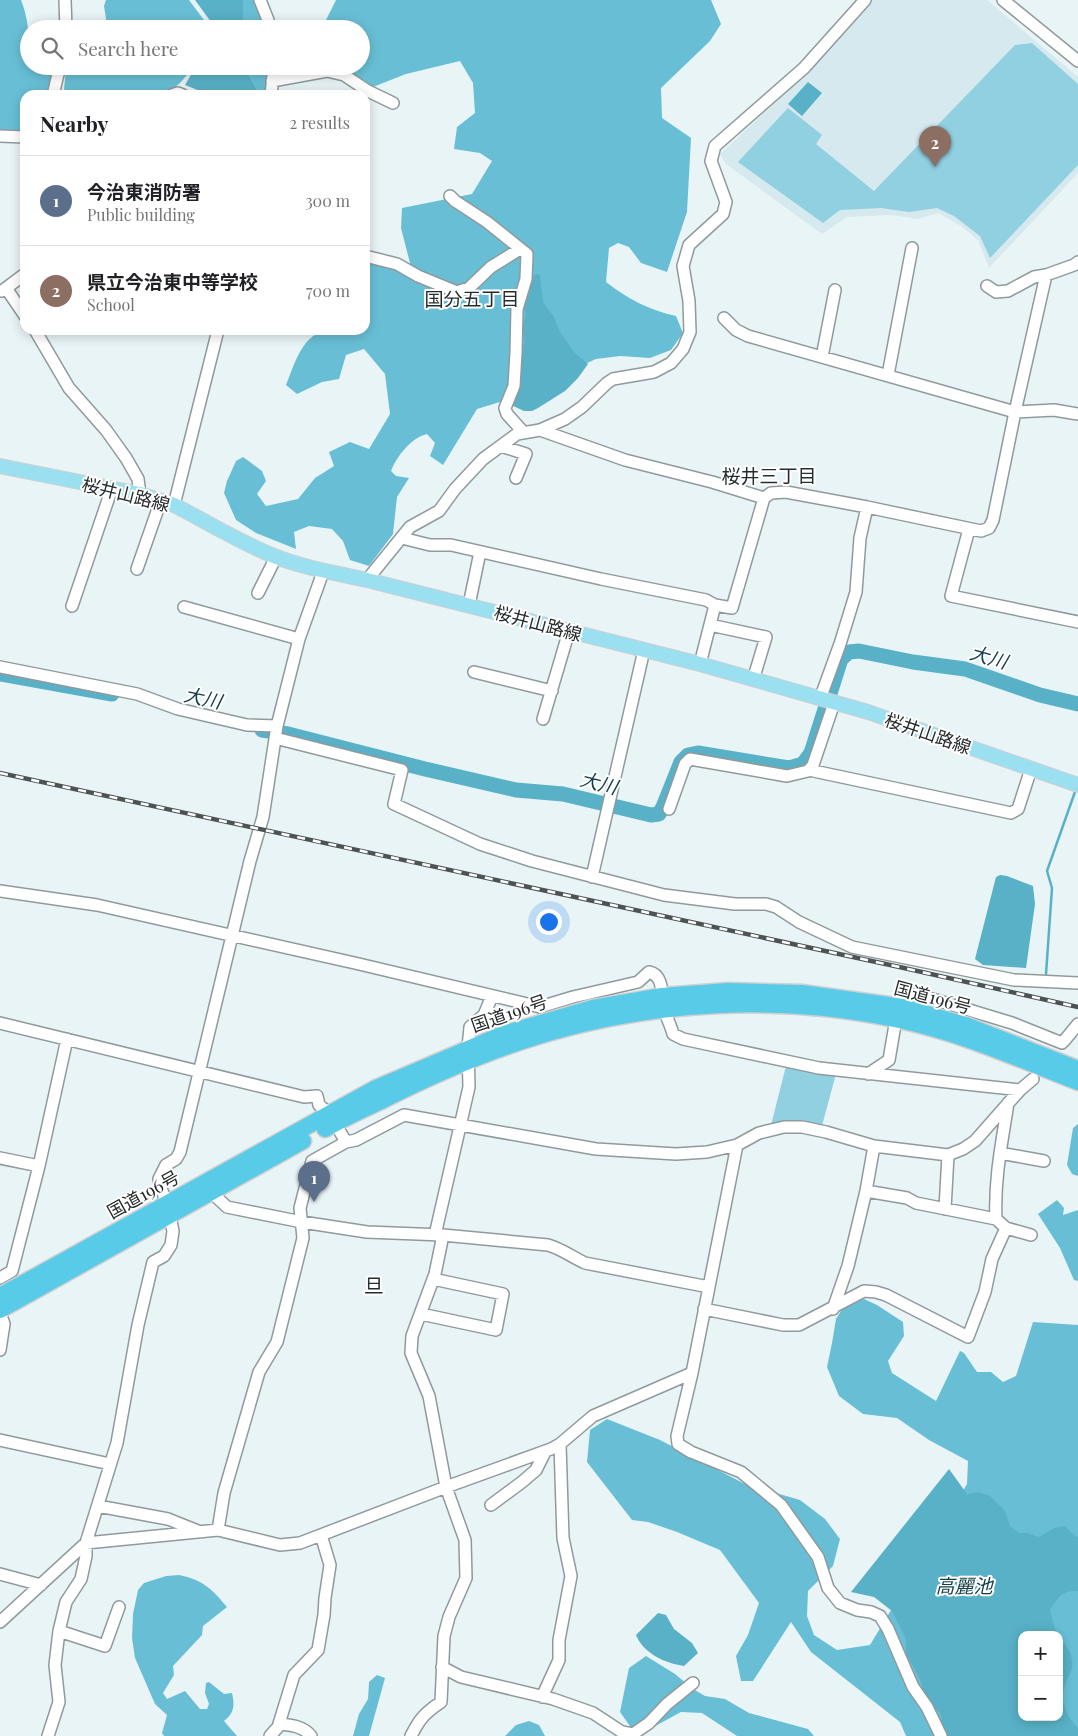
<!DOCTYPE html>
<meta charset="utf-8">
<style>
:root{--surface:#fff;--page:#f2f2f2;--text:#202124;--muted:#757577;--line:#e0e0e0;--accent:#7c3aed}
body{margin:0;font-family:"Playfair Display","Noto Sans JP",serif;background:var(--page);color:var(--text)}
.controls{position:absolute;right:15px;bottom:15px;display:grid;overflow:hidden;border-radius:10px;box-shadow:0 2px 12px #0003}
.controls button{width:45px;height:45px;display:grid;place-items:center;padding:0;border:0;border-bottom:1px solid var(--line);background:var(--surface);color:var(--text);font:25px sans-serif}
.you{position:absolute;left:548px;top:921px;width:18px;height:18px;margin:-12px;border:4px solid #fff;border-radius:50%;background:#1a73e8;box-shadow:0 0 0 8px #1a73e833}
.badge{display:grid;place-items:center;width:32px;height:32px;border-radius:50%;background:var(--accent);color:#fff;font-size:16px;font-weight:700}
.pin{position:absolute;translate:-50% -41px;filter:drop-shadow(0 1px 2px #0008)}
.pin::after{content:'';position:absolute;top:26px;width:18px;height:15px;background:inherit;clip-path:polygon(0 0,100% 0,50% 100%)}
.list{margin:0;padding:0;list-style:none}
h2{display:flex;justify-content:space-between;align-items:center;height:65px;margin:0;padding:0 20px;font-size:21px}
h2 small{font-size:16px;font-weight:400;color:var(--muted)}
.list li{display:grid;grid-template-columns:32px 1fr auto;gap:15px;align-items:center;box-sizing:border-box;height:90px;padding:0 20px;border-top:1px solid var(--line)}
.list b{display:block;font-size:19px;white-space:nowrap}
.list p{margin:0;font-size:16px;white-space:nowrap;color:var(--muted)}
.list em{font-size:16px;font-style:normal;color:var(--muted)}
.icon{flex:none;width:28px;height:28px;fill:none;stroke:currentColor;stroke-width:2;stroke-linecap:round;stroke-linejoin:round}
.map{position:relative;flex:none;width:1078px;height:1736px;overflow:hidden}
.search{position:absolute;background:var(--surface);box-shadow:0 2px 12px #0003;left:20px;top:20px;width:350px;height:55px;display:flex;align-items:center;gap:12px;box-sizing:border-box;padding:0 18px;border-radius:28px;color:var(--muted);font-size:19px}
.panel{position:absolute;background:var(--surface);box-shadow:0 2px 12px #0003;left:20px;top:90px;width:350px;height:245px;border-radius:15px}
.map>svg:first-child{display:block}
.built{fill:#d5e9ee}
.green{fill:#90d0e1}
.forest{fill:#68bfd5;fill-rule:evenodd}
.water{fill:#59b1c7}
.lines{fill:none;stroke-linecap:round;stroke-linejoin:round}
.stream{stroke:#59b1c7;stroke-width:2.5}
.river{stroke:#59b1c7;stroke-width:15}
.minor-casing{stroke:#909a9d;stroke-width:14}
.major-casing{stroke:#cfd0d0;stroke-width:16}
.highway-casing{stroke:#cfd0d0;stroke-width:19}
.minor{stroke:#fff;stroke-width:11}
.major{stroke:#9ae0f1;stroke-width:14}
.highway{stroke:#57cbe7;stroke-width:16}
.rail-casing{stroke:#4d5354;stroke-width:4.5}
.rail{stroke:#fff;stroke-width:2.5;stroke-dasharray:8;stroke-linecap:butt}
.labels{text-anchor:middle;dominant-baseline:central;stroke-width:4;stroke-linejoin:round;paint-order:stroke}
.street-label{font-size:18px;fill:#262a2b;stroke:#fff}
.neighbourhood-label{font-size:19px;fill:#252d2f;stroke:#fff}
.water-label{font-size:19px;font-style:italic;fill:#153e48;stroke:#fff}
.quarter-label{font-size:20px;fill:#252d2f;stroke:#fff}
</style>
<div class="map">
<svg width="1078" height="1736" viewBox="0 0 1078 1736">
<rect width="100%" height="100%" fill="#e9f4f7"/>
<path class="built" d="M 873,0 L 987,0 L 1078,77 L 1078,173 L 989,268 L 978,240 L 961,226 L 938,213 L 918,219 L 891,215 L 847,217 L 822,234 L 726,164 L 720,154 L 811,69 Z"/>
<path class="green" d="M 1032,43 L 1078,84 L 1078,165 L 990,258 L 980,236 L 954,216 L 937,208 L 909,212 L 881,208 L 840,210 L 823,223 L 738,162 L 788,108 L 822,135 L 816,144 L 874,191 L 1015,45 Z
M 786,1066 L 836,1074 L 820,1133 L 771,1125 Z"/>
<path class="forest" d="M 0,0 L 21,0 C 30,22 29,43 29,66 L 56,66 L 48,95 L 25,95 L 25,132 L 0,131 Z
M 106,0 L 189,0 L 207,24 L 207,29 L 104,29 L 107,25 L 104,6 Z
M 243,0 L 258,0 L 266,29 L 239,29 L 243,23 Z
M 336,0 L 711,0 L 721,24 L 710,41 L 661,88 L 662,118 L 691,138 L 687,212 L 667,272 L 641,263 L 629,247 L 618,243 L 609,248 L 606,282 C 626,298 651,311 676,316 L 683,333 L 671,350 L 650,358 L 620,356 L 596,359 L 503,401 L 477,409 L 443,465 L 430,456 L 435,443 L 427,434 C 411,438 397,456 391,471 L 396,476 L 409,478 L 397,497 L 393,534 L 369,566 L 350,560 L 343,541 L 332,529 L 309,526 L 294,532 L 296,549 L 256,533 L 236,520 L 224,493 L 227,481 L 236,461 L 243,457 L 262,471 L 266,481 L 257,494 L 266,506 L 298,499 L 315,478 L 334,466 L 329,452 L 350,442 L 369,449 L 390,414 L 385,374 L 364,349 L 346,355 L 339,379 L 322,382 L 297,394 L 286,385 C 295,364 302,332 330,330 C 341,329 353,330 365,330 L 365,263 L 372,262 L 411,267 L 401,228 L 402,208 L 472,194 L 492,161 L 480,153 L 454,149 L 457,127 L 475,113 L 473,83 L 460,61 L 406,74 L 373,87 L 334,66 L 361,66 L 361,29 L 311,29 L 325,22 Z
M 68,66 L 195,66 L 179,84 L 164,95 L 67,95 L 64,89 L 66,69 Z
M 244,66 L 269,66 L 267,95 L 260,95 Z
M 1078,1124 L 1078,1176 L 1072,1174 L 1067,1165 L 1073,1128 Z
M 1057,1200 L 1064,1208 L 1063,1215 L 1078,1210 L 1078,1281 L 1074,1280 L 1060,1248 L 1038,1214 Z
M 864,1299 L 877,1305 L 903,1322 L 904,1336 L 888,1361 L 892,1373 L 936,1401 L 960,1351 L 964,1353 L 977,1372 L 991,1372 L 1003,1382 L 1016,1376 L 1033,1322 L 1078,1325 L 1078,1736 L 906,1736 L 900,1722 L 811,1652 L 791,1622 L 753,1681 L 741,1681 L 736,1656 L 748,1635 L 759,1603 L 720,1550 L 677,1532 L 648,1522 L 632,1520 L 587,1462 L 590,1430 L 607,1419 L 660,1440 L 745,1484 L 800,1500 L 825,1519 L 840,1539 L 833,1566 L 808,1591 L 807,1616 L 814,1635 L 837,1650 L 870,1645 L 967,1484 L 968,1461 L 929,1440 L 897,1418 L 863,1414 L 839,1396 L 827,1367 L 832,1343 L 836,1319 L 844,1306 ZM 1022,1635 L 1059,1635 L 1059,1717 L 1022,1717 Z
M 179,1575 C 203,1580 212,1589 227,1607 L 203,1626 L 202,1635 L 173,1666 L 174,1675 L 163,1693 L 167,1699 L 185,1691 L 200,1709 L 207,1709 L 209,1704 L 205,1693 L 206,1683 L 209,1682 L 224,1694 L 232,1693 C 235,1706 234,1713 224,1721 L 237,1736 L 164,1736 L 162,1733 L 167,1715 L 155,1704 L 135,1658 L 132,1638 L 133,1614 L 138,1590 L 144,1583 L 166,1576 Z
M 646,1656 L 675,1674 L 693,1689 L 705,1696 L 725,1699 L 749,1713 L 808,1729 L 814,1736 L 737,1736 L 702,1713 L 681,1712 L 637,1736 L 620,1712 L 629,1668 Z
M 377,1675 L 385,1678 L 369,1736 L 353,1736 L 359,1714 L 368,1699 L 369,1682 Z
M 529,1721 L 539,1725 L 545,1736 L 505,1736 L 516,1725 Z"/>
<path class="water" d="M 195,0 L 243,0 L 243,23 L 239,29 L 213,29 L 211,22 Z
M 198,66 L 244,66 L 260,95 L 210,95 L 185,85 L 192,73 Z
M 808,82 L 822,93 L 802,116 L 788,104 Z
M 536,274 L 540,275 L 543,302 L 554,317 L 560,332 L 575,353 L 588,364 L 578,378 L 565,391 L 538,408 L 532,411 L 524,411 L 509,404 L 511,397 L 520,382 L 520,352 L 525,343 L 522,325 L 526,316 L 524,305 L 529,294 L 530,279 Z
M 1000,875 L 1007,876 L 1033,886 L 1035,904 L 1026,968 L 983,965 L 975,959 L 996,877 Z
M 949,1469 L 967,1494 L 979,1492 L 990,1496 L 1005,1511 L 1010,1526 L 1019,1533 L 1028,1533 L 1039,1537 L 1054,1528 L 1065,1526 L 1075,1536 L 1078,1537 L 1078,1591 C 1062,1590 1058,1597 1050,1610 L 1055,1629 L 1059,1635 L 1022,1635 L 1022,1717 L 1059,1717 L 1059,1636 C 1064,1643 1071,1651 1072,1660 C 1074,1668 1069,1675 1066,1682 C 1059,1699 1065,1716 1078,1728 L 1078,1736 L 946,1736 L 940,1713 L 932,1706 L 924,1692 L 919,1677 L 906,1654 L 906,1639 L 892,1611 L 874,1597 L 851,1592 Z
M 658,1613 L 666,1615 L 674,1629 L 692,1643 L 698,1653 L 684,1666 C 665,1663 644,1654 636,1635 Z"/>
<g class="lines">
<path class="stream" d="M 1046,974 L 1052,888 L 1047,871 L 1076,789"/>
<path class="river" d="M 0,674 L 112,694
M 262,730 L 288,734 L 425,769 L 516,790 L 563,794 L 651,815 L 659,814 L 663,807 L 681,762 L 688,755 L 698,753 L 789,768 L 803,764 L 811,753 L 841,659 L 849,652 L 859,651 L 913,662 L 965,669 L 1040,695 L 1078,704"/>
<defs>
<path id="minor" d="M 65,0 L 66,29
M 260,0 L 268,20 L 269,29
M 1003,0 L 1078,61
M 272,81 L 327,71 L 344,75 L 368,91 L 393,103
M 53,95 L 60,66
M 172,95 L 178,93 L 183,95
M 271,95 L 274,66
M 0,136 L 25,137
M 450,196 L 455,201 L 487,222 L 527,254 L 526,279 L 517,309 L 516,353 L 514,386 L 505,408 L 507,414 L 524,433
M 365,256 L 397,264 L 418,276 L 457,292 L 469,288 L 491,267 L 520,249
M 987,286 L 996,292 L 1008,291 L 1034,277 L 1046,275 L 1074,265 L 1078,262
M 6,288 L 25,316
M 2,291 L 25,274
M 724,318 L 736,330 L 748,336 L 1015,412 L 1054,410 L 1078,414
M 35,330 L 69,388 L 106,430 L 126,458 L 138,479 L 140,494
M 822,357 L 835,290
M 888,375 L 912,248
M 540,430 L 625,460 L 712,482 L 764,498
M 501,446 L 526,454 L 516,478
M 174,505 L 218,330
M 969,529 L 951,596 L 1078,622
M 402,538 L 430,545 L 451,545 L 601,579 L 706,600 L 715,605
M 137,569 L 161,500
M 367,580 L 410,527 L 439,511 L 455,489 L 483,459 L 517,434 L 540,430 L 565,419 L 582,407 L 607,383 L 613,379 L 654,372 L 671,363 L 683,349 L 690,332 L 689,301 L 683,266 L 689,245 L 723,214 L 726,202 L 711,161 L 715,146 L 804,68 L 865,0
M 258,593 L 276,557
M 469,605 L 480,552
M 72,606 L 112,488
M 184,607 L 299,639
M 710,625 L 766,637 L 753,680
M 700,664 L 715,605 L 732,608 L 764,498 L 771,493 L 786,492 L 867,507 L 981,531 L 989,528 L 993,520 L 1015,412 L 1046,275
M 0,667 L 137,694 L 178,709 L 247,725 L 277,726
M 474,672 L 552,691
M 820,699 L 840,644 L 856,592 L 860,538 L 867,507
M 543,719 L 569,631
M 275,738 L 402,770 L 394,804 L 480,844 L 532,861 L 664,895 L 735,904 L 766,904 L 776,907 L 799,922 L 852,947 L 1014,980 L 1078,983
M 809,770 L 1011,813 L 1018,809 L 1031,769
M 669,809 L 685,764 L 690,759 L 787,776 L 808,771 L 813,765 L 834,703
M 592,877 L 644,650
M 0,891 L 97,905 L 359,964 L 540,1007 L 573,997 L 638,982 L 649,972 C 665,975 661,999 665,1011 C 667,1019 671,1026 673,1034 L 683,1039 L 819,1068 L 1020,1090
M 0,1023 L 304,1097 L 317,1096 L 319,1105 L 329,1113 L 346,1142 L 312,1161 L 300,1208 L 303,1238 L 277,1342 L 259,1372 L 224,1493 L 218,1530
M 1064,1041 L 1078,1024
M 868,1074 L 889,1060 L 896,1019 L 904,992 L 936,1000 L 1012,1023 L 1062,1043
M 346,1142 L 356,1140 L 404,1115 L 596,1149 L 676,1154 L 707,1152 L 737,1145 L 759,1133 L 784,1127 L 802,1127 L 826,1132 L 874,1146 L 948,1155 L 963,1149 L 975,1141 L 1020,1090 L 1033,1079
M 737,1145 L 692,1373 L 677,1436 L 678,1444 L 691,1452 L 741,1472 L 781,1505 L 818,1557 L 828,1588 L 840,1603 L 857,1610 L 871,1612 L 880,1616 L 888,1629 L 913,1687 L 927,1707 L 941,1736
M 874,1146 L 866,1191 L 907,1198 L 916,1203 L 996,1219
M 1000,1153 L 1044,1161
M 0,1158 L 39,1166
M 211,1192 L 227,1207 L 302,1222 L 367,1232 L 443,1235 L 548,1245 C 562,1249 572,1257 585,1263 L 709,1287
M 945,1209 L 948,1155
M 1006,1228 L 1031,1235
M 435,1235 L 469,1087 L 468,1048 L 470,1027 L 484,1015 L 492,996
M 0,1278 L 12,1271 L 39,1166 L 67,1039
M 704,1309 L 783,1325 L 799,1325 L 864,1291 L 876,1292 L 886,1295 L 968,1337 L 985,1292 L 992,1259 L 1006,1228 L 996,1219 C 994,1180 1002,1142 1008,1103
M 833,1309 L 848,1266 L 866,1191
M 0,1313 L 4,1324 L 0,1350
M 421,1314 L 496,1330 L 503,1294 L 433,1279
M 0,1440 L 110,1464
M 491,1505 L 522,1482 L 536,1470 L 545,1452
M 98,1506 L 168,1519 L 198,1531
M 0,1574 L 41,1585
M 0,1622 L 86,1543 L 218,1530 L 280,1545 L 300,1543 L 446,1487 L 551,1449 L 560,1444 L 593,1416 L 692,1373
M 59,1631 L 105,1646 L 119,1607
M 442,1667 L 461,1677 L 553,1699 L 593,1713 L 622,1732 L 633,1734 L 649,1723 L 667,1704 L 693,1683
M 542,1697 L 559,1660 L 559,1640 L 571,1576 L 563,1538 L 560,1444
M 279,1724 C 291,1725 303,1726 311,1736
M 48,1736 L 59,1702 L 55,1665 L 59,1631 L 66,1602 L 81,1579 L 86,1556 L 86,1543 L 117,1443 L 138,1325 L 153,1262 L 164,1256 L 171,1245 L 173,1231 L 167,1203 L 160,1186 L 159,1179 L 166,1165 L 176,1159 L 180,1152 L 250,861 L 263,817 L 277,726 L 299,639 L 323,572
M 270,1736 L 278,1727 L 294,1675 L 318,1650 L 324,1615 L 325,1598 L 330,1565 L 321,1535
M 411,1736 C 420,1718 425,1713 441,1702 L 444,1636 L 449,1617 L 466,1578 L 465,1540 L 446,1487 L 429,1396 L 411,1353 L 412,1336 L 435,1274 L 443,1235"/>
<path id="major" d="M 0,466 L 140,494 L 174,505 C 207,522 239,542 274,556 C 304,568 336,573 367,580 L 700,664 L 868,712 L 1078,785"/>
<path id="highway" d="M 325,1129 C 344,1118 365,1109 385,1099 C 433,1075 483,1053 535,1037 C 651,1001 780,994 899,1020 C 961,1033 1019,1059 1078,1082
M 0,1296 L 376,1088 L 503,1034 L 593,1008 L 662,996 L 728,991 L 802,993 L 903,1007 L 968,1026 L 1078,1069
M 0,1310 L 303,1141"/>
</defs>
<use href="#minor" class="minor-casing"/>
<use href="#major" class="major-casing"/>
<use href="#highway" class="highway-casing"/>
<use href="#minor" class="minor"/>
<use href="#major" class="major"/>
<use href="#highway" class="highway"/>
<defs>
<path id="rail" d="M 0,773 L 904,968 L 1078,1007"/>
</defs>
<use href="#rail" class="rail-casing"/>
<use href="#rail" class="rail"/>
</g>
<g class="labels">
<g class="street-label">
<text transform="translate(126 494) rotate(14)">桜井山路線</text>
<text transform="translate(538 623) rotate(15)">桜井山路線</text>
<text transform="translate(928 733) rotate(19)">桜井山路線</text>
<text transform="translate(933 997) rotate(15)">国道196号</text>
<text transform="translate(509 1013) rotate(-19)">国道196号</text>
<text transform="translate(143 1194) rotate(-29)">国道196号</text>
</g>
<g class="neighbourhood-label">
<text x="472" y="298">国分五丁目</text>
<text x="769" y="475">桜井三丁目</text>
</g>
<g class="water-label">
<text transform="translate(989 656) rotate(16)">大川</text>
<text transform="translate(203 697) rotate(12)">大川</text>
<text transform="translate(599 782) rotate(14)">大川</text>
<text x="964" y="1585">高麗池</text>
</g>
<g class="quarter-label">
<text x="374" y="1284">旦</text>
</g>
</g>
</svg>
<div class="controls">
<button>+</button>
<button>−</button>
</div>
<div class="you"></div>
<div class="pin badge" style="left:314px;top:1202px;background:#5c6f8a">1</div>
<div class="pin badge" style="left:935px;top:167px;background:#8d6e63">2</div>
<div class="search"><svg class="icon" aria-label="search" viewBox="0 0 24 24"><circle cx="10" cy="10" r="6"/><path d="M15 15l6 6"/></svg>Search here</div>
<section class="panel">
<h2>Nearby<small>2 results</small></h2>
<ul class="list">
<li><span class="badge" style="background:#5c6f8a">1</span><div><b>今治東消防署</b><p>Public building</p></div><em>300 m</em></li>
<li><span class="badge" style="background:#8d6e63">2</span><div><b>県立今治東中等学校</b><p>School</p></div><em>700 m</em></li>
</ul>
</section>
</div>
